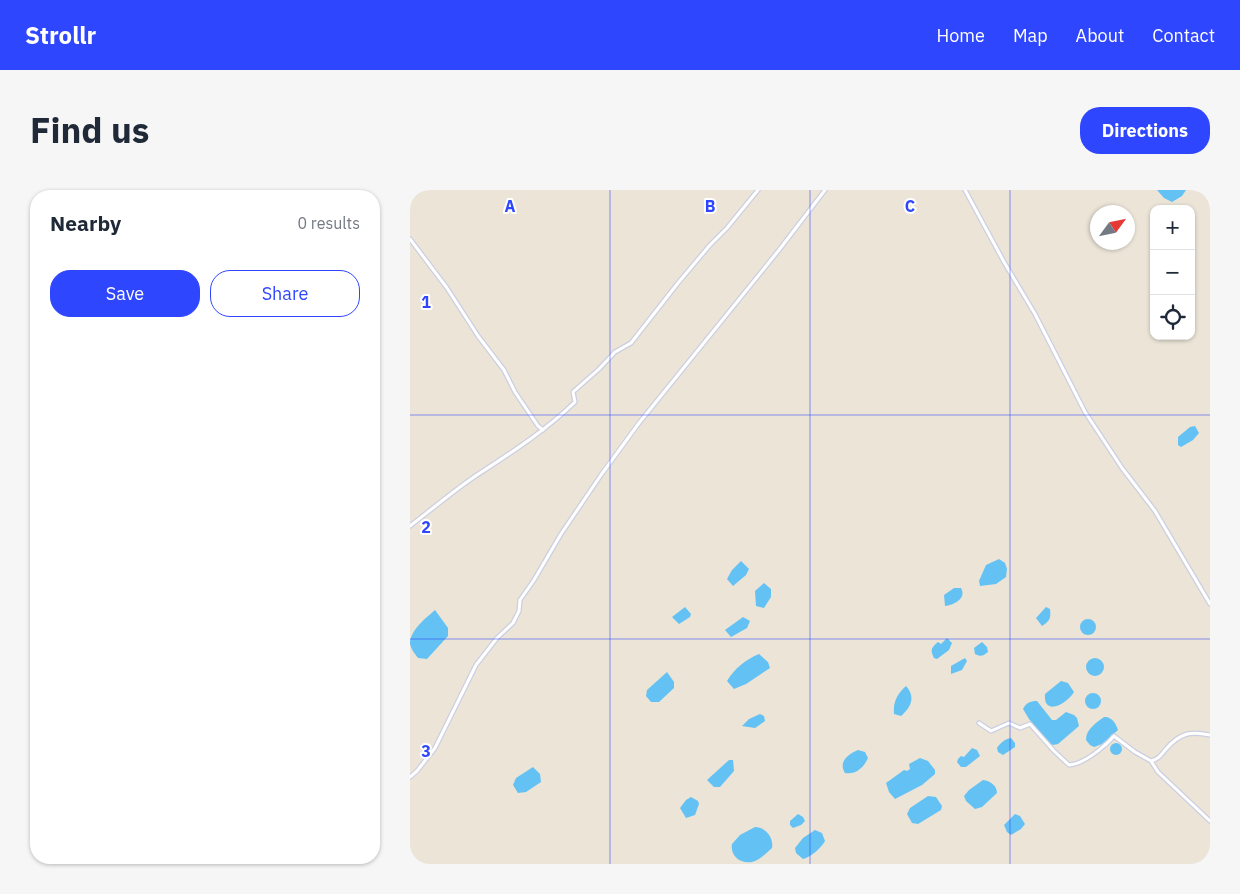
<!DOCTYPE html>
<meta charset="utf-8">
<style>
:root{--surface:#fff;--page:#f6f6f7;--text:#1f2937;--muted:#747a83;--line:#e0e1e3;--accent:#2f46ff}
body{margin:0;font-family:"IBM Plex Sans",sans-serif;background:var(--page);color:var(--text)}
.controls{position:absolute;right:15px;top:15px;display:grid;overflow:hidden;border-radius:10px;box-shadow:0 1px 4px #0004}
.controls button{width:45px;height:45px;display:grid;place-items:center;padding:0;border:0;border-bottom:1px solid var(--line);background:var(--surface);color:var(--text);font:25px sans-serif}
.compass{position:absolute;left:680px;top:15px;width:45px;height:45px;border-radius:50%;background:var(--surface);box-shadow:0 1px 4px #0004;rotate:57deg}
.list{margin:0;padding:0;list-style:none}
h2{display:flex;justify-content:space-between;align-items:center;height:65px;margin:0;padding:0 20px;font-size:21px}
h2 small{font-size:16px;font-weight:400;color:var(--muted)}
.actions{display:flex;gap:10px;padding:15px 20px}
.actions a{flex:1;padding:11px 0;border:1px solid var(--accent);border-radius:20px;text-align:center;font-size:18px;color:var(--accent)}
.actions .main{background:var(--accent);color:#fff}
.icon{flex:none;width:28px;height:28px;fill:none;stroke:currentColor;stroke-width:2;stroke-linecap:round;stroke-linejoin:round}
.map{position:relative;flex:none;width:800px;height:674px;overflow:hidden;border-radius:20px}
header{display:flex;align-items:center;gap:30px;box-sizing:border-box;height:70px;padding:0 25px;background:var(--accent);color:#fff}
header strong{font-size:24px}
nav{display:flex;gap:28px;margin-inline-start:auto;font-size:18px}
.intro{display:flex;align-items:center;justify-content:space-between;box-sizing:border-box;height:120px;padding:0 30px}
h1{margin:0;font-size:35px}
.button{padding:12px 22px;border-radius:20px;background:var(--accent);color:#fff;font-size:18px;font-weight:700}
main{display:flex;gap:30px;padding:0 30px}
aside{flex:1;background:var(--surface);border-radius:20px;box-shadow:0 1px 4px #0004}
.map>svg:first-child{display:block}
.water{fill:#63c2f3}
.lines{fill:none;stroke-linecap:round;stroke-linejoin:round}
.minor-casing{stroke:#cccfe1;stroke-width:5.5}
.minor{stroke:#fff;stroke-width:3}
.grid{fill:none;stroke:#2f46ff;stroke-width:1;stroke-opacity:0.55}
.grid-label{font-size:16px;text-anchor:middle;font-weight:bold;fill:#2f46ff;stroke:#fff;stroke-width:4;stroke-linejoin:round;paint-order:stroke}
</style>
<header>
<strong>Strollr</strong>
<nav><a>Home</a><a>Map</a><a>About</a><a>Contact</a></nav>
</header>
<div class="intro"><h1>Find us</h1><a class="button">Directions</a></div>
<main>
<aside>
<h2>Nearby<small>0 results</small></h2>
<ul class="list">
</ul>
<div class="actions"><a class="main">Save</a><a>Share</a></div>
</aside>
<div class="map">
<svg width="800" height="674" viewBox="0 0 800 674">
<rect width="100%" height="100%" fill="#ebe4d7"/>
<path class="water" d="M 747,0 L 776,0 L 772,6 L 762,12 L 754,8 Z
M 785,236 L 789,243 L 783,250 L 771,257 L 768,255 L 768,247 L 780,237 Z
M 589,369 L 595,373 L 597,379 L 596,387 L 586,394 L 570,396 L 569,391 L 576,375 Z
M 331,371 L 339,379 L 336,385 L 323,396 L 317,389 L 322,380 Z
M 354,393 L 361,399 L 361,407 L 354,418 L 346,416 L 345,401 Z
M 544,398 L 551,398 C 557,409 544,415 535,416 L 534,405 Z
M 275,417 L 281,424 L 280,427 L 269,434 L 262,427 Z
M 636,417 L 640,419 C 641,428 640,431 632,436 L 626,428 Z
M 25,420 L 38,438 L 38,446 L 17,469 L 8,468 C 5,464 1,459 0,454 C 0,440 16,428 25,420 Z
M 333,427 L 340,431 L 337,438 L 321,447 L 315,440 Z
M670 437a8 8 0 1 1 16 0a8 8 0 1 1-16 0Z
M 537,448 L 542,453 L 539,460 L 527,469 L 524,468 C 520,460 521,458 528,452 L 531,454 Z
M 572,452 L 577,457 L 578,462 C 573,466 571,467 565,464 L 564,458 Z
M 349,464 L 358,472 L 360,478 L 336,494 L 324,499 L 317,491 C 325,478 335,470 349,464 Z
M 555,468 L 557,471 L 552,480 L 541,484 L 541,476 Z
M676 477a9 9 0 1 1 18 0a9 9 0 1 1-18 0Z
M 257,482 L 264,492 L 264,498 L 249,512 L 241,512 L 236,506 L 237,500 Z
M 651,491 L 658,493 L 664,502 C 657,514 633,527 635,504 Z
M 496,496 C 506,507 501,517 491,526 L 484,524 C 483,512 487,504 496,496 Z
M675 511a8 8 0 1 1 16 0a8 8 0 1 1-16 0Z
M 627,511 L 642,530 L 646,530 L 656,522 L 664,525 L 667,528 L 669,536 L 648,554 L 643,555 L 639,553 L 619,529 L 613,519 C 616,513 620,511 627,511 Z
M 350,524 L 354,526 L 355,531 L 345,538 L 332,536 L 339,529 Z
M 694,527 C 701,526 706,533 708,540 L 692,554 L 684,557 L 680,555 L 676,550 C 676,539 686,533 694,527 Z
M 601,548 L 605,553 L 605,557 L 593,565 L 588,562 L 587,558 C 590,553 595,549 601,548 Z
M700 559a6 6 0 1 1 12 0a6 6 0 1 1-12 0Z
M 562,558 L 567,560 L 570,566 L 556,577 L 551,577 L 547,572 L 548,569 L 551,566 L 554,567 Z
M 448,560 L 455,562 L 458,568 L 457,570 C 453,578 445,585 435,583 C 428,572 438,564 448,560 Z
M 510,568 L 518,571 L 525,580 L 525,584 L 512,595 L 485,609 L 479,602 L 476,593 L 494,580 L 497,581 L 500,579 L 499,574 Z
M 319,570 L 323,570 L 324,581 L 310,597 L 304,597 L 297,590 Z
M 123,577 L 130,584 L 131,592 L 116,602 L 108,603 L 103,595 L 106,588 Z
M 573,590 C 580,591 587,595 587,603 L 572,617 L 565,619 L 556,611 L 554,606 L 559,600 Z
M 518,606 L 526,607 L 532,616 L 531,620 L 508,634 L 502,633 L 497,624 L 500,618 Z
M 281,607 L 288,611 L 289,614 L 285,625 L 276,628 L 270,618 L 276,610 Z
M 388,624 L 393,627 L 395,631 L 391,635 L 383,638 L 380,635 L 380,631 Z
M 605,624 L 610,626 L 615,634 L 611,639 L 601,645 L 597,642 L 594,635 Z
M 345,637 C 355,637 364,647 362,658 C 357,663 349,670 342,672 C 329,674 320,665 322,654 L 330,645 Z
M 405,640 L 412,643 L 415,651 C 411,658 401,667 393,669 L 386,663 L 385,658 L 393,648 Z"/>
<g class="lines">
<defs>
<path id="minor" d="M 555,0 L 594,72 L 625,124 L 675,222 L 712,278 L 745,321 L 800,414
M 0,49 L 37,98 L 68,146 L 94,180 L 105,202 L 128,236 L 133,240
M 0,336 C 21,320 42,302 64,287 C 99,264 134,242 165,212 L 163,202 L 189,179 L 205,162 L 221,153 L 268,93 L 300,55 L 317,38 L 348,0
M 569,533 L 581,541 L 599,533 L 610,538 L 620,534 L 644,561 L 659,575 C 671,574 686,563 695,555 C 699,552 701,549 704,546 L 725,562 L 741,571 C 749,569 751,565 756,559 C 770,543 780,541 800,545
M 741,571 L 748,582 L 800,631
M 0,587 L 7,581 L 25,558 L 66,475 L 87,448 L 103,433 L 109,421 L 110,410 L 124,390 L 151,344 L 191,285 L 229,233 L 369,60 L 415,0"/>
</defs>
<use href="#minor" class="minor-casing"/>
<use href="#minor" class="minor"/>
</g>
<path class="grid" d="M 200,0 L 200,674M 400,0 L 400,674M 600,0 L 600,674M 0,225 L 800,225M 0,449 L 800,449"/>
<g class="grid-label">
<text x="100" y="22">A</text>
<text x="300" y="22">B</text>
<text x="500" y="22">C</text>
<text x="16" y="118">1</text>
<text x="16" y="343">2</text>
<text x="16" y="567">3</text>
</g>
</svg>
<div class="controls">
<button>+</button>
<button>−</button>
<button><svg class="icon" aria-label="locate" viewBox="0 0 24 24"><circle cx="12" cy="12" r="6"/><path d="M12 2v4M12 18v4M2 12h4M18 12h4"/></svg></button>
</div>
<svg class="compass" viewBox="-18 -18 36 36"><path d="M0-13l5 13h-10z" fill="#e53935"/><path d="M0 13l5-13h-10z" fill="#747a83"/></svg>
</div>
</main>
